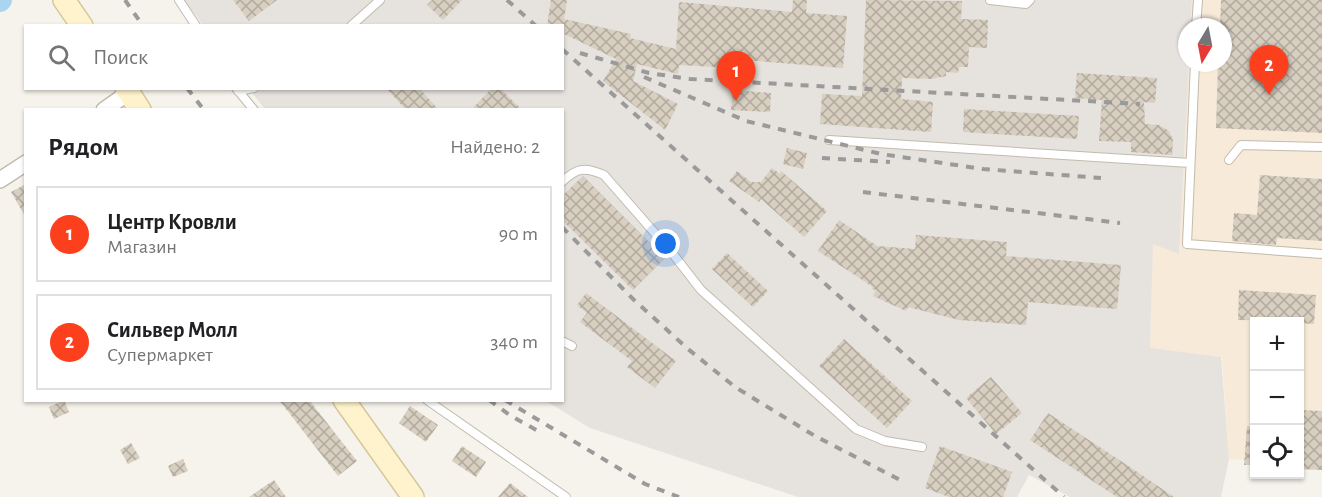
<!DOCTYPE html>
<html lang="ru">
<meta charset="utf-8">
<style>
:root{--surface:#fff;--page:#f2f2f2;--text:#202124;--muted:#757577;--line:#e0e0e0;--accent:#fc3f1d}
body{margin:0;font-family:"Alegreya Sans",sans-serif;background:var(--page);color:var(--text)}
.controls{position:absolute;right:18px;bottom:18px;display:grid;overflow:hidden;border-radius:0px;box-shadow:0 2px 4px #0004}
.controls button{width:54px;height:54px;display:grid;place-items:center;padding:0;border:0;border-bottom:2px solid var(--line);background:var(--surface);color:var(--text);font:30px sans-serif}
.compass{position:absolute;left:1178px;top:18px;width:54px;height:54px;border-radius:50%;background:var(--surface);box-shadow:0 2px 4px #0004;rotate:190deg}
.you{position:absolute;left:666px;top:244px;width:21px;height:21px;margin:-15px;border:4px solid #fff;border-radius:50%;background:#1a73e8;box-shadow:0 0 0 9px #1a73e833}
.badge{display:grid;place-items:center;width:39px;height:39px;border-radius:50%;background:var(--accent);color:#fff;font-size:20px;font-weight:700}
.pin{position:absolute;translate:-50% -50px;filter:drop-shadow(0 2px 3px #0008)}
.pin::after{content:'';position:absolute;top:32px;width:21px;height:18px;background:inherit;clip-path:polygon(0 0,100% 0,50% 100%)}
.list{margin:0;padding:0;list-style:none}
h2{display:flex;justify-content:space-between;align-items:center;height:78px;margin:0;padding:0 24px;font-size:26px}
h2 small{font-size:20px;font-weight:400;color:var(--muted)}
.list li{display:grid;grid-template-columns:39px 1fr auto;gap:18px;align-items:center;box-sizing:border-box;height:96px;margin:0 12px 12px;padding:0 12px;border:2px solid var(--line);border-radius:0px}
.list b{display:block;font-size:22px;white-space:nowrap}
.list p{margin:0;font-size:20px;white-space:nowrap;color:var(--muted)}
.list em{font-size:20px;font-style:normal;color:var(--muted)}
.icon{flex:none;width:33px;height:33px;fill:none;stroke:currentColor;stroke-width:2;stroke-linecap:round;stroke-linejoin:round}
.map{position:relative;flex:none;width:1322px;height:497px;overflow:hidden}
.search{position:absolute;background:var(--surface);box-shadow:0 2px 4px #0004;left:24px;top:24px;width:540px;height:66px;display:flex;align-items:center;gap:15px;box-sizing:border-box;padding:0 21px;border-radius:0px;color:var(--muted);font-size:22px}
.panel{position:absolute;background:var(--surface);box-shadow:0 2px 4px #0004;left:24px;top:108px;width:540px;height:294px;border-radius:0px}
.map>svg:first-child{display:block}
.commercial{fill:#f7ead8}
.industrial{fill:#e6e2dd}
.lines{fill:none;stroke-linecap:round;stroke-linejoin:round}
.river{stroke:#a9d4f2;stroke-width:22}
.building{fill:url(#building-cross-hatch)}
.lane-casing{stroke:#c2bbae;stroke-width:10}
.street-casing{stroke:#c2bbae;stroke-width:18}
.secondary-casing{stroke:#d6c79b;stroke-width:24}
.lane{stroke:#fff;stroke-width:8}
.street{stroke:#fff;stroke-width:15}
.secondary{stroke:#fff3cd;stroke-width:21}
.rail{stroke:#9a9a9a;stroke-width:4;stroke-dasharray:8 8;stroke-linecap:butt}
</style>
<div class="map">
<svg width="1322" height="497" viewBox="0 0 1322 497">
<defs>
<pattern id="building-cross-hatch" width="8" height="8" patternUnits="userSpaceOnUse" patternTransform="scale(1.5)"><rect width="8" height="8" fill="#d8cfc1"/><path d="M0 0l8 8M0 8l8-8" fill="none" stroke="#b1aa9e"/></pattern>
</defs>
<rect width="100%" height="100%" fill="#f6f3ec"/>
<path class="commercial" d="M 1192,0 L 1322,0 L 1322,466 L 1300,464 L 1300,322 L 1254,322 L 1254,461 L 1229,459 L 1222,357 L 1150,349 L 1153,243 L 1179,253 L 1189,63 L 1223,63 L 1223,27 L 1190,27 Z"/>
<path class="industrial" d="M 184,0 L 1192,0 L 1190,27 L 1187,27 L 1187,63 L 1189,63 L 1179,254 L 1153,244 L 1150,348 L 1221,357 L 1229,459 L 1221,497 L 1070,497 L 1029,475 L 1017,497 L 798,497 L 590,428 L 546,401 L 562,400 L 562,110 L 265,109 L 249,89 L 562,88 L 562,26 L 203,25 Z"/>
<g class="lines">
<path class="river" d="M 0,1 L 1,0"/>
</g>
<path class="building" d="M 233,0 L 277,0 L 249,21 Z
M 432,0 L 462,0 L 443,20 L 427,5 Z
M 551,0 L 567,0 L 564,19 L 631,34 L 630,38 L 676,49 L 679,2 L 792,12 L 793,0 L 807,0 L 806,13 L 847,16 L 843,68 L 732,59 L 732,68 L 679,65 L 678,74 L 637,64 L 633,81 L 678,104 L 665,130 L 603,81 L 616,59 L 562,33 L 562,26 L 547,26 Z
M 866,0 L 962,1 L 961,19 L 988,20 L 987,48 L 969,47 L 968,67 L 959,67 L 958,73 L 946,72 L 946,76 L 931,79 L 902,78 L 901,99 L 933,102 L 931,132 L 820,124 L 822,94 L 862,96 Z
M 1221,0 L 1322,0 L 1322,133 L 1216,128 L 1218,63 L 1223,63 L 1223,27 L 1220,27 Z
M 1077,73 L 1157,78 L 1155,103 L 1144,102 L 1145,124 L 1159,125 L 1169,131 L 1173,140 L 1172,155 L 1131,152 L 1131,142 L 1099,141 L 1102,100 L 1075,98 Z
M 386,88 L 419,88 L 439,110 L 406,110 Z
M 492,88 L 500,88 L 522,110 L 471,110 Z
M 733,90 L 771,93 L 770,112 L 731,110 Z
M 964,109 L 1079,116 L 1077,139 L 963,132 Z
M 787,148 L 807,153 L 803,169 L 783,164 Z
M 772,168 L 780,174 L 781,171 L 827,211 L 804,237 L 761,199 L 759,202 L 729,181 L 737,171 L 751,182 L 761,182 Z
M 1260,175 L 1322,179 L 1322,241 L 1277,238 L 1276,245 L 1232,241 L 1234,213 L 1257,215 Z
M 583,176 L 665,258 L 633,290 L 562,220 L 562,196 Z
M 26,184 L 26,218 L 11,192 Z
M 839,220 L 877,246 L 915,249 L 916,235 L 1007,242 L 1006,256 L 1121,265 L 1117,309 L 1028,302 L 1026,325 L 959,320 L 908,307 L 906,311 L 873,296 L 876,290 L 872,289 L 873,287 L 818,251 Z
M 727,253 L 768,291 L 753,307 L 712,269 Z
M 1239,290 L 1316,295 L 1314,324 L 1299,323 L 1299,321 L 1238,320 Z
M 586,293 L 676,361 L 655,388 L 627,367 L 632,361 L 580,322 L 587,313 L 577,305 Z
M 844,339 L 912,401 L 887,428 L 819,366 Z
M 991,377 L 1022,413 L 996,434 L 966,398 Z
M 64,400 L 69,412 L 54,419 L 49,407 Z
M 279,400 L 309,400 L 357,461 L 338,476 Z
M 410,406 L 438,425 L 426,442 L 399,423 Z
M 1299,410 L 1322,411 L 1322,470 L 1299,469 Z
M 1048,413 L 1130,467 L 1174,497 L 1117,497 L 1030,440 Z
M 1247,426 L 1254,427 L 1254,465 L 1244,465 Z
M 131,443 L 140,458 L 128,464 L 120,450 Z
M 462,446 L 486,462 L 476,477 L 452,461 Z
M 940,446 L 1012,472 L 1003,497 L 949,497 L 925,488 Z
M 183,459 L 188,471 L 173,477 L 168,466 Z
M 274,480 L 286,497 L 249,497 Z
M 510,483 L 528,497 L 498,497 Z"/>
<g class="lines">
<defs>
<path id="lane" d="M 179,0 L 196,26
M 990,0 L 1026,4 L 1030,0
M 351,26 L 380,0
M 1196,27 L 1198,0
M 1195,63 L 1187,244 L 1322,254
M 236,88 L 254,110
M 238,91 L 254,88
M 829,140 L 1190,163
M 1229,160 L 1241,145 L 1322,147
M 562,182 C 577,167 586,167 604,175 L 673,254 L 701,290 L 856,429 L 885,441 L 922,447
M 562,341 L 572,346
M 427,400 L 566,497"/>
<path id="street" d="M 104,110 L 128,93
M 0,180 L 26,163"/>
<path id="secondary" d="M 64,0 L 82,26
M 126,88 L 140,110
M 344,400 L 413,497"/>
</defs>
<use href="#lane" class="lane-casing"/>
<use href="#street" class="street-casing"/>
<use href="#secondary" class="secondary-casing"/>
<use href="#lane" class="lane"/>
<use href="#street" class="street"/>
<use href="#secondary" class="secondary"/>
<path class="rail" d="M 125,0 L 143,26
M 507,0 L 536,26
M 562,49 L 1064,497
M 580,53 L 649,73 L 690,79 L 1140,104
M 644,77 L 746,121 L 881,154 L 983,169 L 1101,178
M 187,88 L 204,110
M 822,158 L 890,162
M 863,192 L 1120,223
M 562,227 L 633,299 L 688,349 L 735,387 L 815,436 L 904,482
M 489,400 L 511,416 L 540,432
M 505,400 L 645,484 L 679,497"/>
</g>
</svg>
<div class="controls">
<button>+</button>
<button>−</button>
<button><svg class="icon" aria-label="locate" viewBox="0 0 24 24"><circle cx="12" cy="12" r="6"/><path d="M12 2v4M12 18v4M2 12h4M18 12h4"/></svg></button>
</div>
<svg class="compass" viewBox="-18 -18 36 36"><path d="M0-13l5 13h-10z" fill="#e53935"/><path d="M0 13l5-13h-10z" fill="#757577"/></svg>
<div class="you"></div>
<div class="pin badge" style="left:736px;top:101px">1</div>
<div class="pin badge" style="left:1269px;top:95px">2</div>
<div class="search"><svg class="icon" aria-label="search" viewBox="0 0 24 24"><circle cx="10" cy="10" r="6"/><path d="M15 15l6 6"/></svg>Поиск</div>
<section class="panel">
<h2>Рядом<small>Найдено: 2</small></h2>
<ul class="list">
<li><span class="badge">1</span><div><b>Центр Кровли</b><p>Магазин</p></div><em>90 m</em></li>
<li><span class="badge">2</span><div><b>Сильвер Молл</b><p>Супермаркет</p></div><em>340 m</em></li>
</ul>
</section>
</div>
